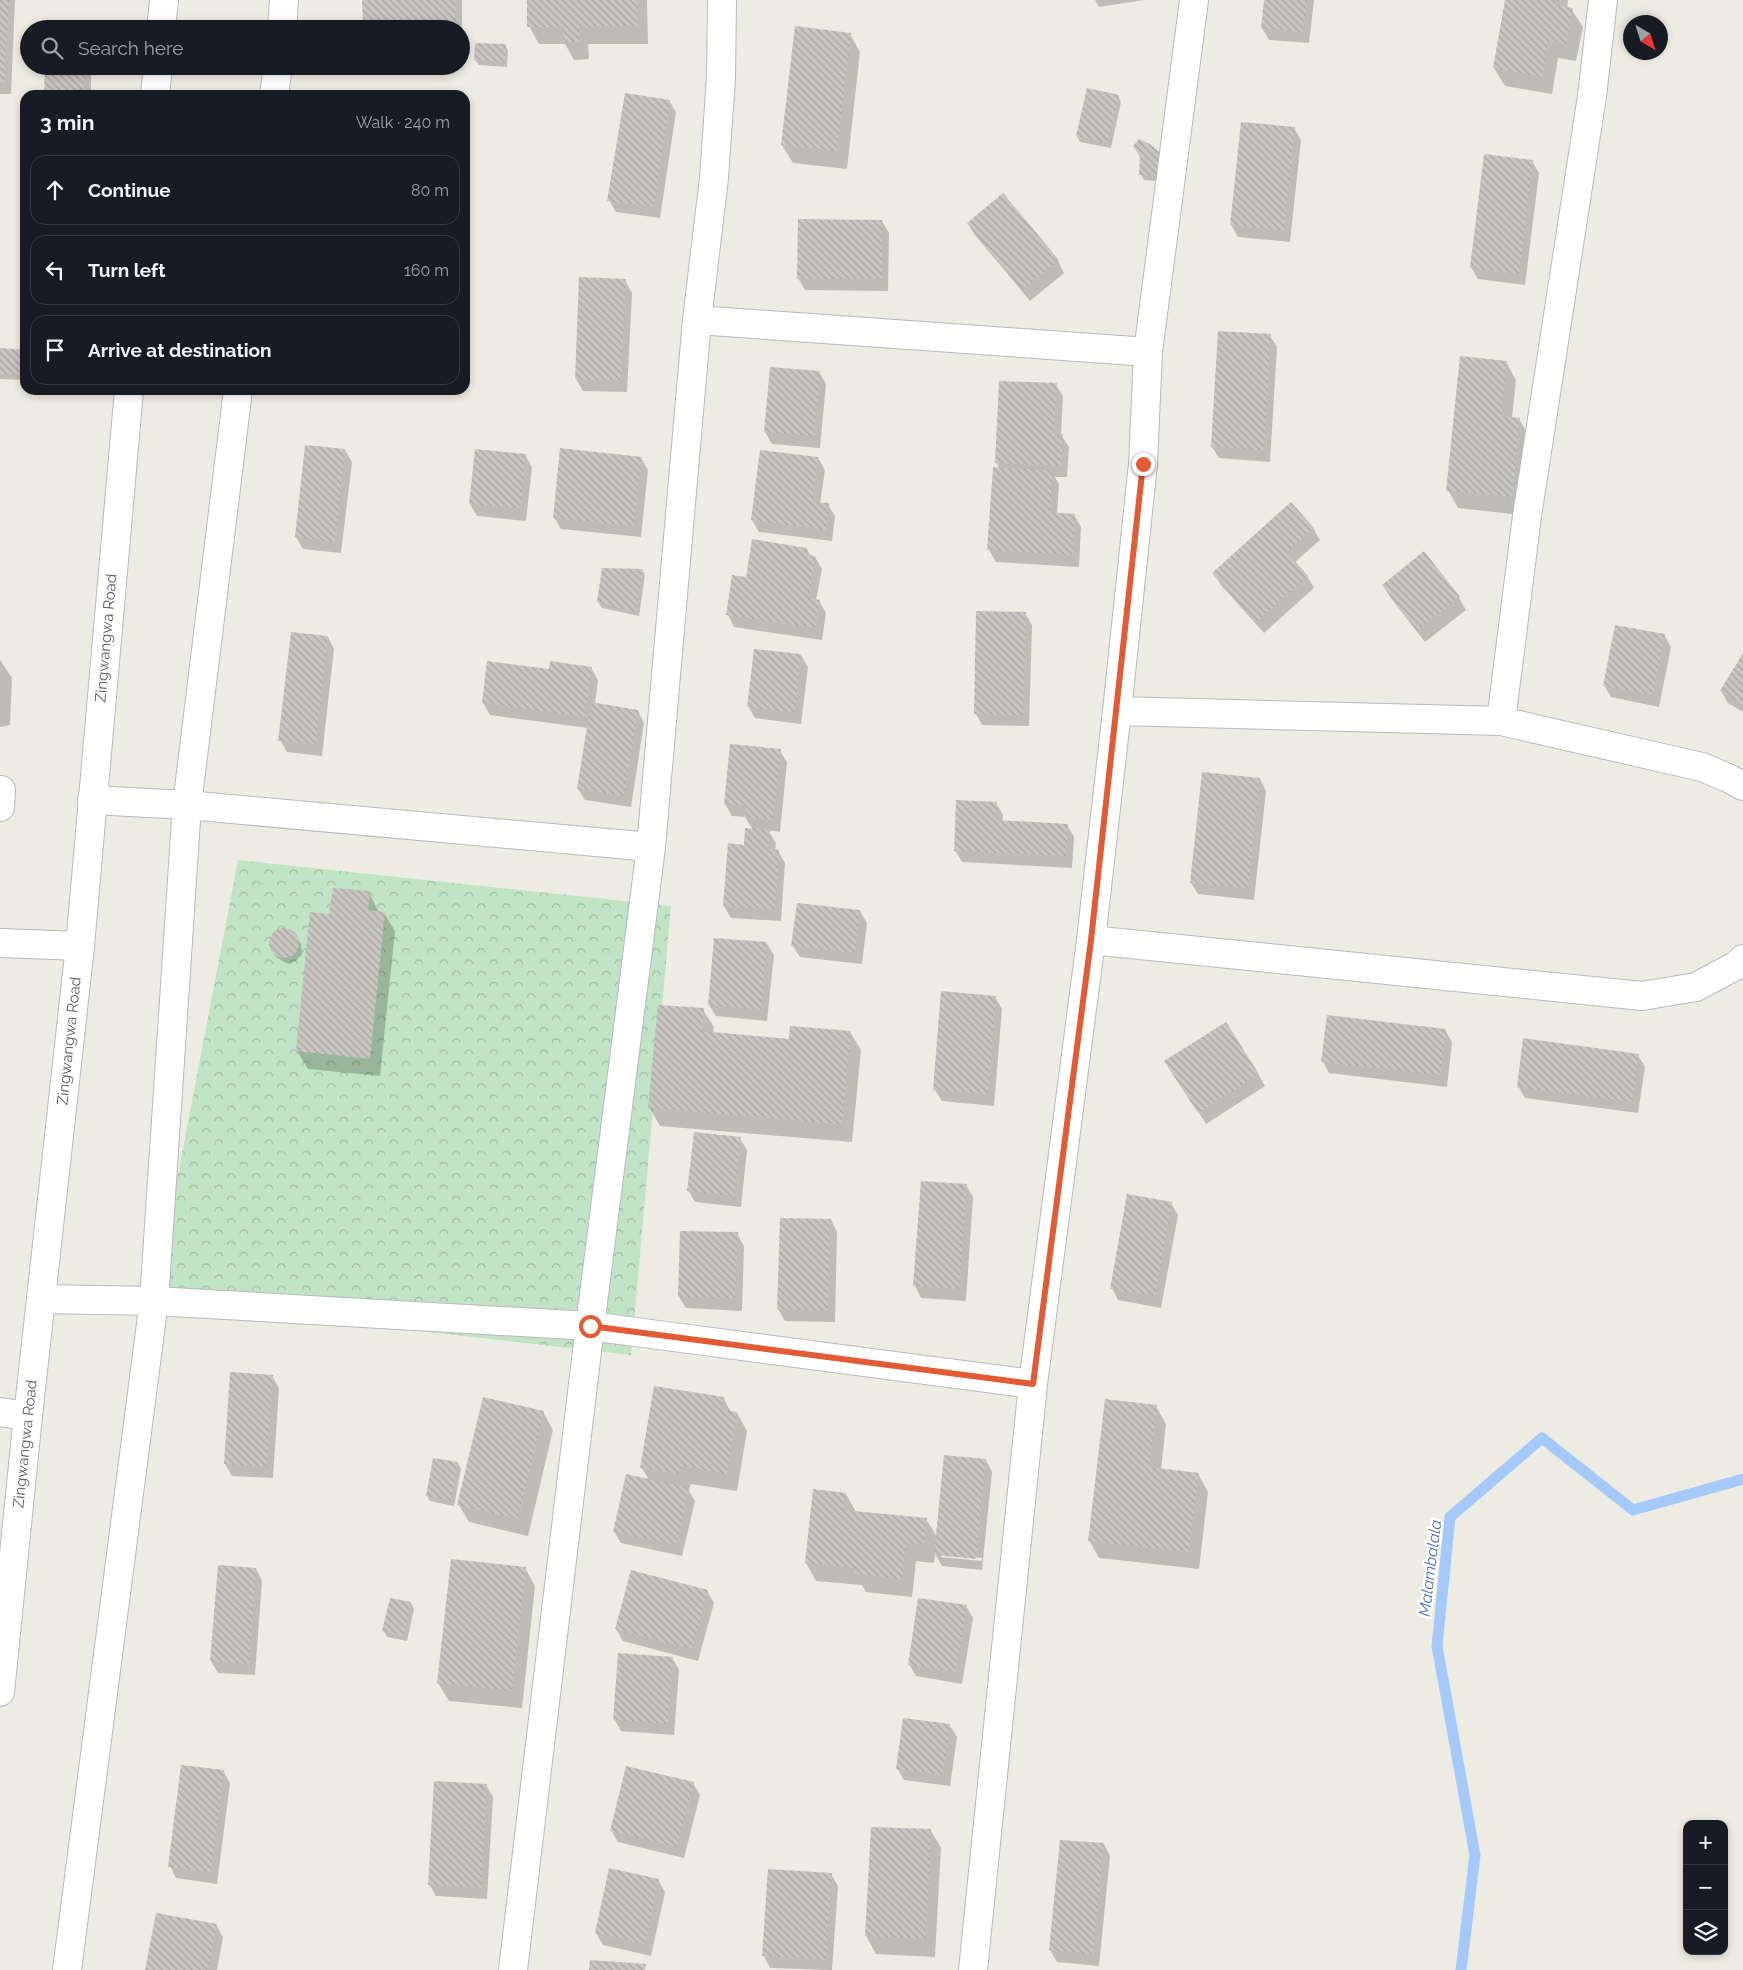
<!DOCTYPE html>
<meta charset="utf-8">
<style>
:root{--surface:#171b24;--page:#242831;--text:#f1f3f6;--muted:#9ea1a6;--line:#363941}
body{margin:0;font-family:Raleway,sans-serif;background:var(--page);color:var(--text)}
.controls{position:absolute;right:15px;bottom:15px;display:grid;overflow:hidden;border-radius:10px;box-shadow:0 2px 8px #0003}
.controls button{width:45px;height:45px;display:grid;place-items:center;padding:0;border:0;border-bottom:1px solid var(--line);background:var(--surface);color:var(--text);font:25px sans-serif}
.compass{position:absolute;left:1623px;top:15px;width:45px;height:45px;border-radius:50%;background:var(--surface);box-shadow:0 2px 8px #0003;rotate:141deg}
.stop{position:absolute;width:15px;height:15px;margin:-11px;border:4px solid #e15b35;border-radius:50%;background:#fff}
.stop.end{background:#e15b35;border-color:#fff;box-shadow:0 1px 5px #0008}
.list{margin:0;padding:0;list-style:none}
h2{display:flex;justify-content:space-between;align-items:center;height:65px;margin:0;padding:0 20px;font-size:21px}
h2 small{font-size:16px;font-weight:400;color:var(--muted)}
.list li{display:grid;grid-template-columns:32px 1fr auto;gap:15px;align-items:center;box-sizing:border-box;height:70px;margin:0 10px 10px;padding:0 10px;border:1px solid var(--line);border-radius:15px}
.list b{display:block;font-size:19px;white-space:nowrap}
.list em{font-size:16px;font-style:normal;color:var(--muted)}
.icon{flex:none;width:28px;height:28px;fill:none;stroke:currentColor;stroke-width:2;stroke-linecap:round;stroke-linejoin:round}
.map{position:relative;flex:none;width:1743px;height:1970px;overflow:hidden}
.search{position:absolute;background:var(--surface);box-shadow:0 2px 8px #0003;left:20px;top:20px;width:450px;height:55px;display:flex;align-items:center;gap:12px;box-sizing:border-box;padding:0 18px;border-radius:28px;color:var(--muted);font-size:19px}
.panel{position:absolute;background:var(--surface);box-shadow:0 2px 8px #0003;left:20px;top:90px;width:450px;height:305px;border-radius:15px}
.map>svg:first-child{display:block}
.forest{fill:url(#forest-crowns)}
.shadow{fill:#0003;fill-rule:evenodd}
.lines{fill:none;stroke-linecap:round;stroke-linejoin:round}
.stream{stroke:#a5c9fb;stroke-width:11}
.building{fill:url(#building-back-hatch)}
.street-casing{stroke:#b8b9be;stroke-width:30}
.secondary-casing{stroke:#b8bac0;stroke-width:30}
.street{stroke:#fff;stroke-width:28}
.secondary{stroke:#fff;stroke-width:28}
.route{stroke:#e15b35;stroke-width:6}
.labels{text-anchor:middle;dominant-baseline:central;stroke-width:5;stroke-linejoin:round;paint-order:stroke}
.street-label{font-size:15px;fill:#5b5d63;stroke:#fff}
.water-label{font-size:16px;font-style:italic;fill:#4971bd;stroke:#fff}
</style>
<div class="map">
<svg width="1743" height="1970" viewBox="0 0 1743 1970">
<defs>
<pattern id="forest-crowns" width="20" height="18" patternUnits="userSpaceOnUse" patternTransform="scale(1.25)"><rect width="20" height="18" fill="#c0e4c5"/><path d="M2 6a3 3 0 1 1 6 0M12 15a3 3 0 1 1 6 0" fill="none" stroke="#9fbca4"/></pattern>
<pattern id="building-back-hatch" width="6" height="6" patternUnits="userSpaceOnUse" patternTransform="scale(1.25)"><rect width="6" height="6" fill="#c8c6c0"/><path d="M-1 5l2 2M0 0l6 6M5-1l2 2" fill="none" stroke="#a5a4a0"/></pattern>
</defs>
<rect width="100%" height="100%" fill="#edece3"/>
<path class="forest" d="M 238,860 L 671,906 L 631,1355 L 154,1301 Z"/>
<path class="shadow" d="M 0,0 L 15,0 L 11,94 L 0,94 Z
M 364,0 L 462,0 L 462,38 L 461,29 L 365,29 Z
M 528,0 L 647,0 L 648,44 L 588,44 L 589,59 L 574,60 L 565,44 L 539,44 L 529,26 Z
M 1095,0 L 1144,0 L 1099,7 Z
M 1265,0 L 1314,0 L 1309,43 L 1269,40 L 1262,28 Z
M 1506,0 L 1568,0 L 1567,9 L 1572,10 L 1583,27 L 1576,61 L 1558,58 L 1552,94 L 1505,86 L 1494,68 Z
M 850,34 L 860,52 L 847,169 L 793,163 L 782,145 Z
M 505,45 L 508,51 L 507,67 L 479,65 L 475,60 Z
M 46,66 L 91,66 L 91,95 L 45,95 Z
M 1118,96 L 1121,102 L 1111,148 L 1080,142 L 1077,136 Z
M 669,101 L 676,112 L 660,218 L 616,212 L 609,200 Z
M 1294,128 L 1301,140 L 1290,242 L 1238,237 L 1231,225 Z
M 1158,153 L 1161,159 L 1160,181 L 1144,180 L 1141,174 Z
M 1532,161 L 1539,173 L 1525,285 L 1478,279 L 1471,267 Z
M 882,221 L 889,233 L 888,291 L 805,290 L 798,278 Z
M 968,224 L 1058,261 L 1064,273 L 1030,301 L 975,235 Z
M 625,281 L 632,293 L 627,392 L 583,391 L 576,379 Z
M 1270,336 L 1277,347 L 1270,462 L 1219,458 L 1212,447 Z
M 0,350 L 25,351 L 25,380 L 0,379 Z
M 1506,362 L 1516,380 L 1512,418 L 1519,419 L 1529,437 L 1521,515 L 1458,508 L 1448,490 Z
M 819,372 L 826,384 L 820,448 L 772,444 L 765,432 Z
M 1056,385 L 1063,396 L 1061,435 L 1069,447 L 1067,477 L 1055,477 L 1059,484 L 1057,514 L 1074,515 L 1081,527 L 1079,567 L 996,562 L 989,550 L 1000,469 L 996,462 Z
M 345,450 L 352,462 L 341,553 L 303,549 L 296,537 Z
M 761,452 L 818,458 L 825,470 L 820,504 L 828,505 L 835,516 L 832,541 L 759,532 L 752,520 Z
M 525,455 L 532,467 L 526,521 L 477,516 L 470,504 Z
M 641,458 L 648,470 L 641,537 L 561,529 L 554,517 Z
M 1313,528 L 1320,540 L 1294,563 L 1307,576 L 1314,588 L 1264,633 L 1221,585 L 1214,574 Z
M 807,549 L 811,557 L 815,557 L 822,569 L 816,600 L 819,601 L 826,613 L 822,640 L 734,627 L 728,615 L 747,578 Z
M 1424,553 L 1459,598 L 1466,610 L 1425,642 L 1390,597 L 1383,585 Z
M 642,570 L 645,575 L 639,616 L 602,608 L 598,602 Z
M 1025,613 L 1032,625 L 1029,726 L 982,725 L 976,714 Z
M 1664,635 L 1671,647 L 1659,707 L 1611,697 L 1604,685 Z
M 328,637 L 334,649 L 322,756 L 287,752 L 280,740 Z
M 801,655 L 808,667 L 801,724 L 755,718 L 748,706 Z
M 1743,655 L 1743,712 L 1728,703 L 1721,691 Z
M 0,660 L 12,678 L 10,725 L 0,727 Z
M 591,668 L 598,680 L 595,704 L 638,711 L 644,723 L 631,807 L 585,800 L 578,789 L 588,728 L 490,715 L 483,703 L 550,671 Z
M 780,751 L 787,762 L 780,832 L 768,830 L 776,843 L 775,851 L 778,851 L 785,863 L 781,921 L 731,918 L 724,906 L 745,846 L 753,830 L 745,817 L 732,816 L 725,804 Z
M 1260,779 L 1266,791 L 1254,900 L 1198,894 L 1191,883 Z
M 996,803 L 1003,815 L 1002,822 L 1067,825 L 1074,837 L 1072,868 L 962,862 L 955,850 Z
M 369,893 L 379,912 L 384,913 L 395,931 L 380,1076 L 308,1069 L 297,1051 L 311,913 L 330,915 Z
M 860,911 L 867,923 L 862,964 L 800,957 L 793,946 Z
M 287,929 L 295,934 L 298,938 L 301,944 L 302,954 L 296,961 L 288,964 L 276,957 L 270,941 L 278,931 Z
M 767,944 L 774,955 L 767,1021 L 716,1016 L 709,1005 Z
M 995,997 L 1002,1009 L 994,1106 L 942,1101 L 935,1090 Z
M 703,1010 L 714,1027 L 713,1033 L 790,1040 L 850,1032 L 861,1050 L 852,1142 L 660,1126 L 650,1108 Z
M 1445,1030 L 1452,1042 L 1447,1087 L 1329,1073 L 1323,1061 Z
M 1638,1055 L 1645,1067 L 1638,1113 L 1525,1098 L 1518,1086 Z
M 1173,1073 L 1258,1074 L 1265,1086 L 1206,1124 Z
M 740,1139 L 747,1150 L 741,1207 L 695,1202 L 688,1190 Z
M 966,1185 L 973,1197 L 966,1301 L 921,1298 L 915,1286 Z
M 1171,1203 L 1178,1215 L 1161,1308 L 1118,1300 L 1112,1288 Z
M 781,1219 L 831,1220 L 837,1232 L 835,1322 L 785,1321 L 778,1309 Z
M 737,1234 L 744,1246 L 742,1311 L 686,1308 L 679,1297 Z
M 231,1373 L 272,1376 L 279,1388 L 273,1478 L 232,1476 L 225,1464 Z
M 723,1398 L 731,1412 L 737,1413 L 747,1431 L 737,1491 L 691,1484 L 689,1491 L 695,1501 L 682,1556 L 621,1543 L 614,1531 L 649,1480 L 642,1468 Z
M 1156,1406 L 1166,1424 L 1161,1470 L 1198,1474 L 1208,1492 L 1199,1569 L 1099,1558 L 1089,1540 Z
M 543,1412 L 553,1430 L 528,1536 L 469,1522 L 459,1505 Z
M 986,1460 L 992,1472 L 982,1570 L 942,1566 L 935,1554 L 934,1563 L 916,1561 L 912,1597 L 866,1592 L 862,1585 L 816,1581 L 806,1563 L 846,1494 L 856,1512 L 926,1519 L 937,1537 ZM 941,1554 L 982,1558 L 982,1561 L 941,1557 Z
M 458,1463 L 461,1469 L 454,1506 L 430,1501 L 427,1496 Z
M 525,1568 L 535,1586 L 522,1708 L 449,1701 L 438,1683 Z
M 256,1569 L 262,1581 L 255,1675 L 218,1673 L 211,1661 Z
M 707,1591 L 714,1603 L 698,1661 L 623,1641 L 616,1629 Z
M 411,1603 L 414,1609 L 407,1641 L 387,1637 L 384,1631 Z
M 966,1606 L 973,1618 L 962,1684 L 916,1676 L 909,1664 Z
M 672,1658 L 679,1670 L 674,1735 L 621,1731 L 614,1719 Z
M 950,1726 L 957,1737 L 950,1786 L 904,1780 L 897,1768 Z
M 223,1771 L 230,1783 L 217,1884 L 176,1878 L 170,1866 Z
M 693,1783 L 700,1795 L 684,1858 L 618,1842 L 611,1830 Z
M 486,1785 L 493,1797 L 487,1899 L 436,1896 L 429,1884 Z
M 931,1831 L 941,1848 L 935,1957 L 876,1954 L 866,1936 Z
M 1104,1844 L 1110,1856 L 1099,1966 L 1057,1962 L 1050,1950 Z
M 610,1870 L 658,1880 L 665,1892 L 651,1956 L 603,1945 L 596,1933 Z
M 769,1871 L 831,1874 L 838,1886 L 832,1970 L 770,1968 L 764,1956 Z
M 216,1925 L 223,1937 L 217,1970 L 147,1970 Z"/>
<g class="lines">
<path class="stream" d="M 1461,1970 L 1475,1855 L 1437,1646 L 1450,1517 L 1542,1438 L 1633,1510 L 1743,1479"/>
</g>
<path class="building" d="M 0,0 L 9,0 L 5,83 L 0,82 Z
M 362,0 L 456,0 L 456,26 L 363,27 Z
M 527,0 L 638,0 L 638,26 L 579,27 L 579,42 L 563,42 L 563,27 L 527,27 Z
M 1264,0 L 1307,0 L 1303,32 L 1261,28 Z
M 1505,0 L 1556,0 L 1555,5 L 1573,8 L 1566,44 L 1548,41 L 1542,77 L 1493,68 Z
M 795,26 L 851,33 L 837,151 L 781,145 Z
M 475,43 L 506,44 L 505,62 L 474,60 Z
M 45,66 L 85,66 L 84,95 L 44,95 Z
M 1087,88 L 1119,95 L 1108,143 L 1076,136 Z
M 625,93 L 670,100 L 654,207 L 607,201 Z
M 1241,122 L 1295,127 L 1284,231 L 1230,225 Z
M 1139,139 L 1150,144 L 1159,152 L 1157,176 L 1139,175 L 1140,157 L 1133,146 Z
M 1484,154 L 1533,160 L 1519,274 L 1470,268 Z
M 1003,193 L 1059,260 L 1022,290 L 967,223 Z
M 798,219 L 882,220 L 882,279 L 797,279 Z
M 579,277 L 626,279 L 621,381 L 575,379 Z
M 1218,331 L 1271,334 L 1264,450 L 1211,447 Z
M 0,348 L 25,350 L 25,375 L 0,374 Z
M 1460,356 L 1507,361 L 1501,416 L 1520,418 L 1512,497 L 1446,491 Z
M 770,367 L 820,371 L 814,436 L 764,432 Z
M 999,381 L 1057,383 L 1054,434 L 1063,434 L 1061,466 L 995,463 Z
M 305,445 L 345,449 L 335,542 L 295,537 Z
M 560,448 L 642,457 L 634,526 L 553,518 Z
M 475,449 L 526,454 L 520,509 L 469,504 Z
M 760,450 L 818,457 L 813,502 L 829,503 L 826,530 L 751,520 Z
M 993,467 L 1052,471 L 1050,512 L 1075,514 L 1073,555 L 987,550 Z
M 1291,502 L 1314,528 L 1287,552 L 1308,576 L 1256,622 L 1212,573 Z
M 752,539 L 807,548 L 807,555 L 815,556 L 809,598 L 820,600 L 815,628 L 726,615 L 732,575 L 746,577 Z
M 1424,551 L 1460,597 L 1417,631 L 1382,585 Z
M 602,568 L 643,569 L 636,612 L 597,602 Z
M 976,611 L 1026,612 L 1023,715 L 974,714 Z
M 1615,625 L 1665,634 L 1653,695 L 1603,686 Z
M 291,632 L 328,636 L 316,745 L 278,741 Z
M 754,649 L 801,654 L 795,713 L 747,707 Z
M 1743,653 L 1743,705 L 1720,691 Z
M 487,661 L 549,669 L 550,661 L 592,667 L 585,717 L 482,703 Z
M 591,702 L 638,710 L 624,796 L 577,789 Z
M 730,744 L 781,749 L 773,820 L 744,817 L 746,806 L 724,804 Z
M 1202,772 L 1260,778 L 1248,889 L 1190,883 Z
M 956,800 L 997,802 L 996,820 L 1068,824 L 1066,856 L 954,851 Z
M 745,828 L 770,830 L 768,849 L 779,850 L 775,910 L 723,906 L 728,843 L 744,845 Z
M 333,888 L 370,891 L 368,910 L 385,912 L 370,1059 L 296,1051 L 310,912 L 329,914 Z
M 797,903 L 860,910 L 855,953 L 791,946 Z
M269 943a15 15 0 1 1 30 0a15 15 0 1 1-30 0Z
M 714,938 L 767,942 L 761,1010 L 708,1005 Z
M 941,991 L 996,996 L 988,1094 L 933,1090 Z
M 658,1005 L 704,1008 L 702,1031 L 789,1039 L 790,1026 L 851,1031 L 842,1124 L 648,1108 Z
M 1327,1015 L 1446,1029 L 1440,1075 L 1321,1062 Z
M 1226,1022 L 1259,1074 L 1198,1113 L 1164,1061 Z
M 1523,1038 L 1639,1054 L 1632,1102 L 1517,1087 Z
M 694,1132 L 741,1137 L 734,1196 L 687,1191 Z
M 921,1181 L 967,1184 L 959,1289 L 913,1286 Z
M 1127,1194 L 1172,1202 L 1155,1296 L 1110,1289 Z
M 780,1218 L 831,1219 L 828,1311 L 777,1309 Z
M 680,1231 L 738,1232 L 735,1299 L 678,1297 Z
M 230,1372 L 273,1375 L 267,1467 L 224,1464 Z
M 654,1386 L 724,1397 L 722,1409 L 737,1412 L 727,1474 L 681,1466 L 679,1474 L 640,1468 Z
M 483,1397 L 544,1411 L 518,1519 L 457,1505 Z
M 1105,1399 L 1157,1405 L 1149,1467 L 1199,1473 L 1189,1552 L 1088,1541 Z
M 944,1455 L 986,1459 L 976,1559 L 934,1555 Z
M 433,1458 L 458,1462 L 451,1501 L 426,1496 Z
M 626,1474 L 689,1488 L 676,1545 L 613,1532 Z
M 813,1489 L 846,1493 L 844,1510 L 927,1518 L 924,1545 L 906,1543 L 902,1579 L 854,1574 L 855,1568 L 805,1563 Z
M 451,1559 L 526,1567 L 512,1691 L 437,1683 Z
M 218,1565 L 256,1568 L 249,1664 L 210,1661 Z
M 631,1570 L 708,1590 L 692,1649 L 615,1629 Z
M 390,1598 L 411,1602 L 404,1636 L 382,1631 Z
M 918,1598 L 967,1605 L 956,1672 L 908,1665 Z
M 618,1653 L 673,1657 L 668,1724 L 613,1720 Z
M 903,1718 L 950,1724 L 943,1775 L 896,1769 Z
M 181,1765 L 224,1770 L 211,1872 L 168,1867 Z
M 626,1766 L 694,1782 L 677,1847 L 610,1831 Z
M 434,1781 L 487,1784 L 481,1888 L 428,1885 Z
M 871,1827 L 931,1829 L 926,1939 L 865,1936 Z
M 1060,1840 L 1104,1843 L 1093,1954 L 1049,1950 Z
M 609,1868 L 659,1879 L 645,1944 L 595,1933 Z
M 768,1869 L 832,1873 L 826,1960 L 762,1956 Z
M 156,1913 L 217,1924 L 208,1970 L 145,1970 Z
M 590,1960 L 646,1964 L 645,1970 L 589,1970 Z"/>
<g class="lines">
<defs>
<path id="street" d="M 282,29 L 284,0
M 274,95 L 278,66
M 697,320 L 1148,352
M 1117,711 L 1501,721 L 1702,767 L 1728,778 L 1743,786
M 1501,721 L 1527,516 L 1592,96 L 1603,0
M 92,800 L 187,805 L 651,847
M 0,807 L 1,790
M 1091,940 L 1642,996 L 1696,987 L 1737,965 L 1743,959
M 0,943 L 80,946
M 41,1299 L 154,1301 L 590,1326 L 1033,1384
M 0,1412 L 28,1416
M 67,1970 L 154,1301 L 187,805 L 238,390
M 513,1970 L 590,1326 L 651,847 L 697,320 L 714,178 L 721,78 L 722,0
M 973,1970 L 1033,1384 L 1091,940 L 1117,711 L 1143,464 L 1148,352 L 1194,0"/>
<path id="secondary" d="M 161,29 L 164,0
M 155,95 L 158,66
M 0,1692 L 28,1416 L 80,946 L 129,390"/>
</defs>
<use href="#street" class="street-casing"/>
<use href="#secondary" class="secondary-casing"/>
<use href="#street" class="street"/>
<use href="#secondary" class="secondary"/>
</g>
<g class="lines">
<path class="route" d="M 590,1326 L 1033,1384 L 1091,940 L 1143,464"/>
</g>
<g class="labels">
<g class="street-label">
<text transform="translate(106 638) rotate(-85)">Zingwangwa Road</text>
<text transform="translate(69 1041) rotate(-84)">Zingwangwa Road</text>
<text transform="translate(25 1444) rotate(-84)">Zingwangwa Road</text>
</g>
<g class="water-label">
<text transform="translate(1430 1568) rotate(-83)">Malambalala</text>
</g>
</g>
</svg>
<div class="controls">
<button>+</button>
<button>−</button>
<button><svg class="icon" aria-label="layers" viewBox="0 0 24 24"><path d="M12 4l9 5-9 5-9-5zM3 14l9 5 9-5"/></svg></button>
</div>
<svg class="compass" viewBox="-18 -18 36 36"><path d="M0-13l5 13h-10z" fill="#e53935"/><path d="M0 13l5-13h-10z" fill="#9ea1a6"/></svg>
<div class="stop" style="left:590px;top:1326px"></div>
<div class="stop end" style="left:1143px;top:464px"></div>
<div class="search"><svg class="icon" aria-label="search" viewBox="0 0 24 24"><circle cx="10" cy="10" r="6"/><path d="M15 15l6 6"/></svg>Search here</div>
<section class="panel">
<h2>3 min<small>Walk · 240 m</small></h2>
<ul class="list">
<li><svg class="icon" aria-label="ahead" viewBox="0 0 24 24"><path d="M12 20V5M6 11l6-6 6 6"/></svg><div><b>Continue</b></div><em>80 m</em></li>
<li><svg class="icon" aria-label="left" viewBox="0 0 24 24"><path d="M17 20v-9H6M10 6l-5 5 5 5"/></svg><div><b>Turn left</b></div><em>160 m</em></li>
<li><svg class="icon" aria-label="arrive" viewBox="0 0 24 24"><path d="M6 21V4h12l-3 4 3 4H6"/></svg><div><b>Arrive at destination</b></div></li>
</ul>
</section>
</div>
